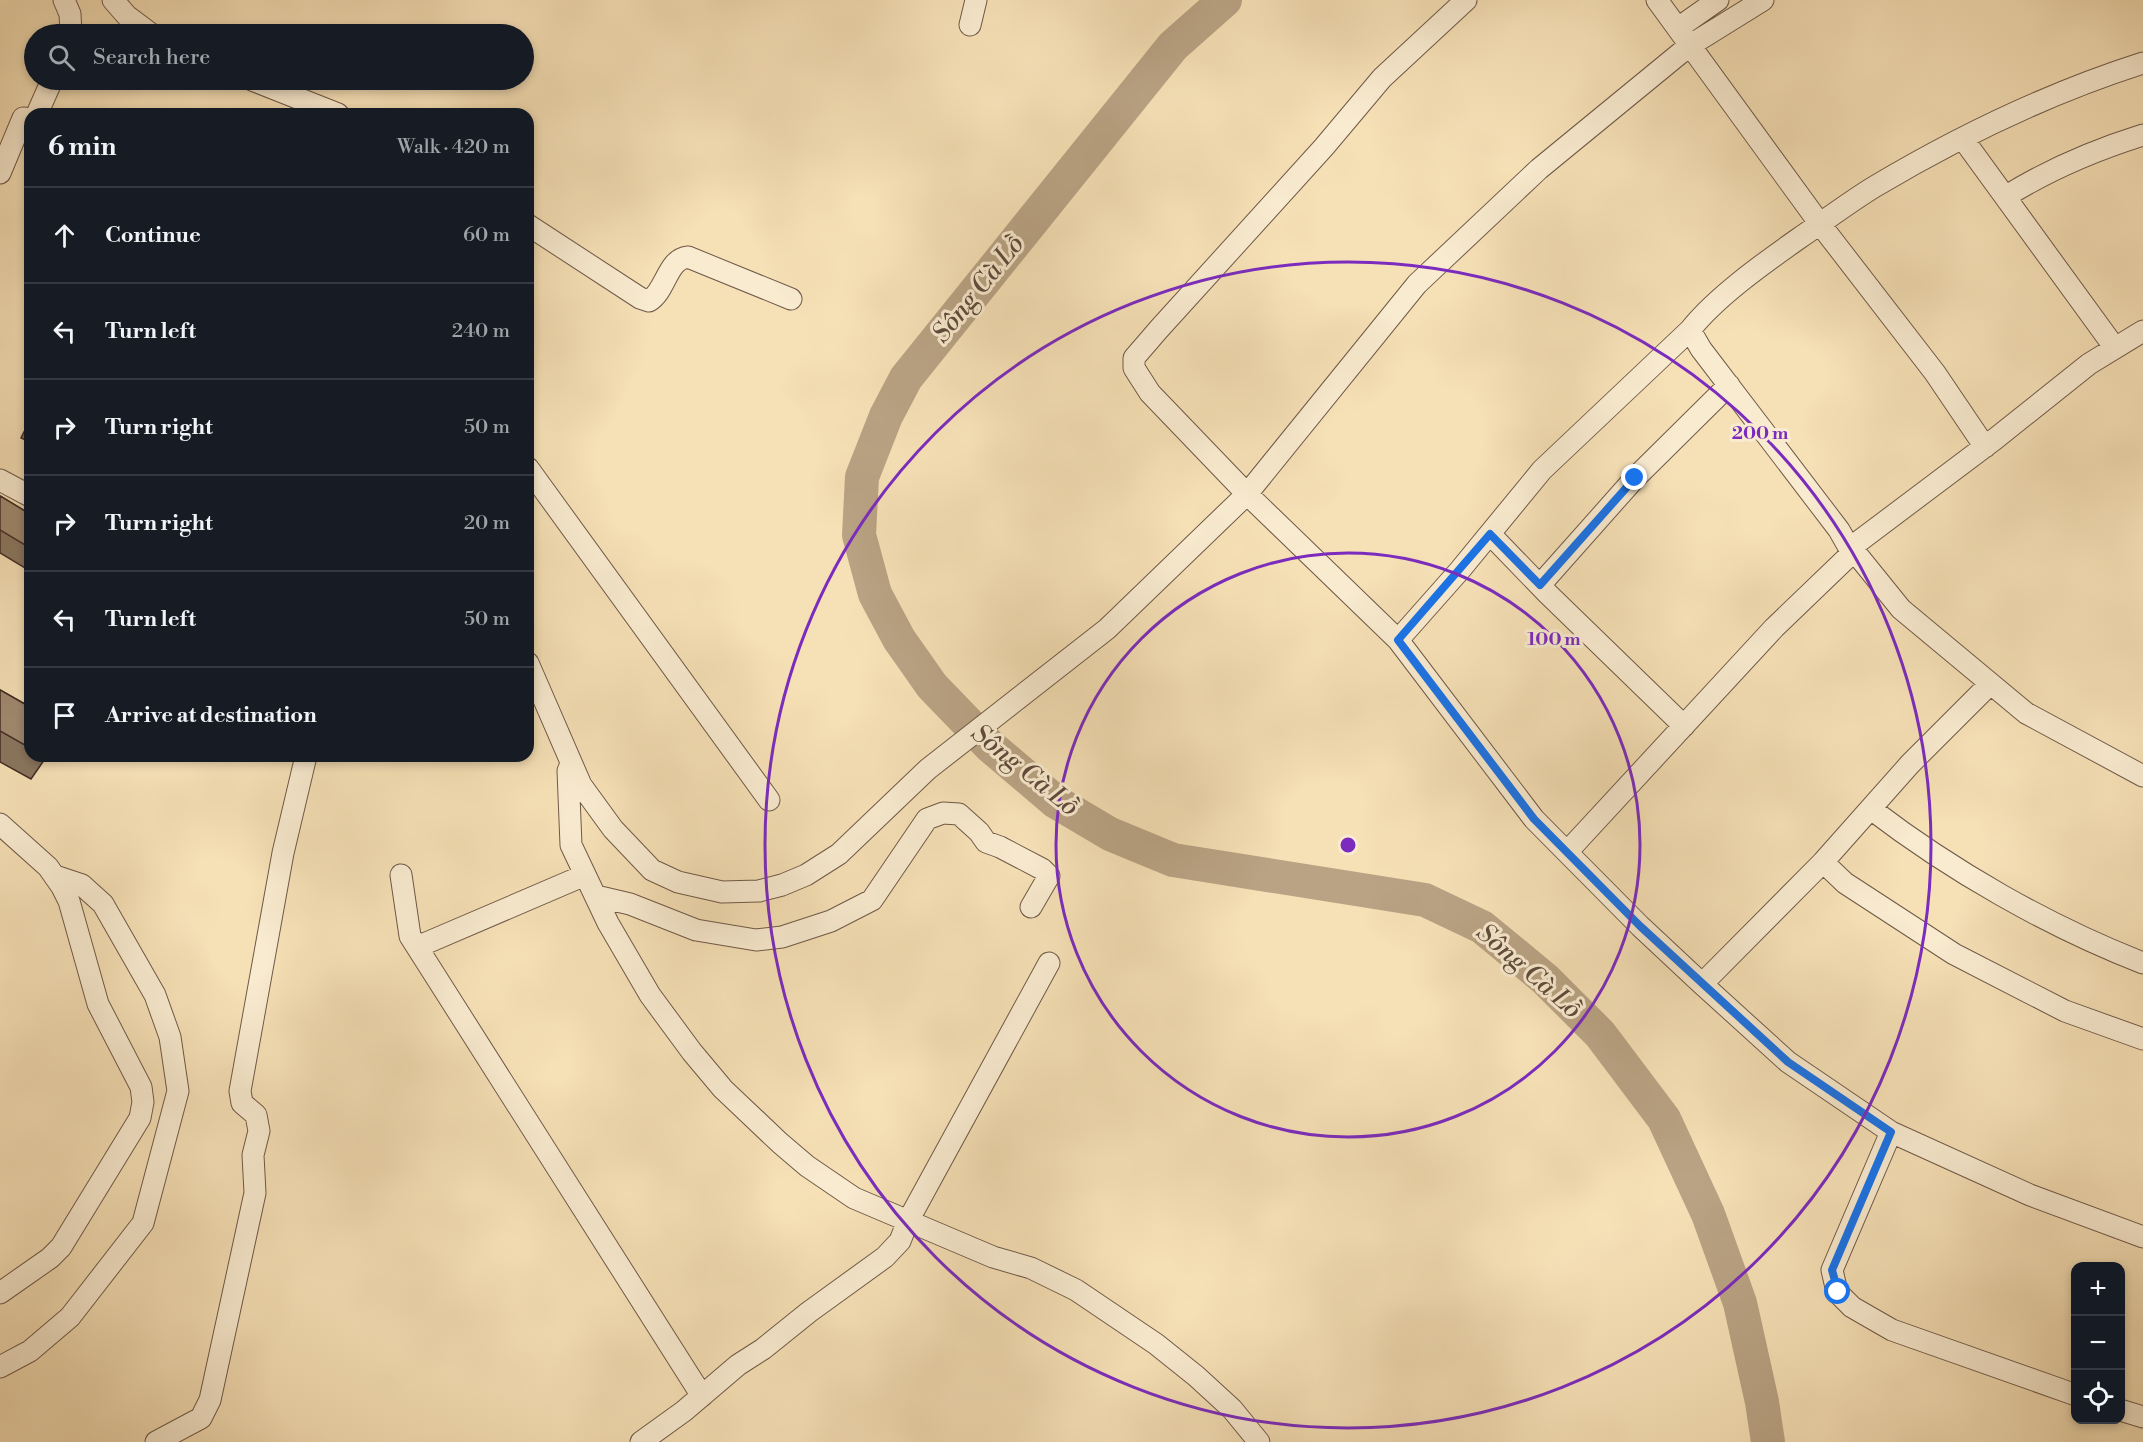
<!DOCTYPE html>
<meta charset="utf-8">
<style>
:root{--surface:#171b24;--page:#20242c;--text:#f1f3f6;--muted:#9ea1a6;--line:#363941}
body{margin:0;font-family:"Libre Bodoni",serif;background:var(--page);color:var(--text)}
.controls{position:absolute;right:18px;bottom:18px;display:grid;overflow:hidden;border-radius:12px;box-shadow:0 3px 9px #0003}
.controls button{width:54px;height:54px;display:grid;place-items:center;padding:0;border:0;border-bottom:2px solid var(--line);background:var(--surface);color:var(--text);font:30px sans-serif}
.stop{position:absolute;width:18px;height:18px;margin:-14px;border:4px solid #1a73e8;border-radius:50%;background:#fff}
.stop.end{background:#1a73e8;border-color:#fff;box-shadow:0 2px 6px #0008}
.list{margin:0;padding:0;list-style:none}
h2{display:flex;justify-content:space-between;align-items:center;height:78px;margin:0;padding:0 24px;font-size:26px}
h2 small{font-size:20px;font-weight:400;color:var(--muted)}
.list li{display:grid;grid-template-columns:39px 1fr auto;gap:18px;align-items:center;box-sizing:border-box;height:96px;padding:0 24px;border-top:2px solid var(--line)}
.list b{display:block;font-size:22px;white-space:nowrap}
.list em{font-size:20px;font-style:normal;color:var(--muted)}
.icon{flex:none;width:33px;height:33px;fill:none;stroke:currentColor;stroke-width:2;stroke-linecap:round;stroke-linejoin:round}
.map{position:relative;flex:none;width:2143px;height:1442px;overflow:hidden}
.search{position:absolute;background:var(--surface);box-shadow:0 3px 9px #0003;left:24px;top:24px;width:510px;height:66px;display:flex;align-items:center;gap:15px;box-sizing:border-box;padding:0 21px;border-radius:33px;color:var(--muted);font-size:22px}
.panel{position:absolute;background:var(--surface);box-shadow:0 3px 9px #0003;left:24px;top:108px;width:510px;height:654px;border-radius:18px}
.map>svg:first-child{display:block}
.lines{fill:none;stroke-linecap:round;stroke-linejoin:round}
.river{stroke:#b9a384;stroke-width:34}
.minor-casing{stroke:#6f5948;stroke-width:23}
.minor{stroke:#f9ebd0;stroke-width:21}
.wall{fill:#8a7760;stroke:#422c24;stroke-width:1.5}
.building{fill:#a08a70;stroke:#422c24;stroke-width:1.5}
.route{stroke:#1a73e8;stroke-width:8}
.ring{fill:none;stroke:#7b2cbf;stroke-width:3}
.labels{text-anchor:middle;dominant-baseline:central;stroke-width:6;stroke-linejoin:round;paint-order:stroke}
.water-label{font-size:26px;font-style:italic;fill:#604a3c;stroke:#f9ebd0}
.centre{fill:#7b2cbf;stroke:#f9ebd0;stroke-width:3}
.ring-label{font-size:18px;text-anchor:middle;font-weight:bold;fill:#7b2cbf;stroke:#f9ebd0;stroke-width:6;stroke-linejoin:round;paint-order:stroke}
</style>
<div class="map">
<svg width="2143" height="1442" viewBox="0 0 2143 1442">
<rect width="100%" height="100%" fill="#f6e0b6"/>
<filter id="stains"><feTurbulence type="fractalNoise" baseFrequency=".00333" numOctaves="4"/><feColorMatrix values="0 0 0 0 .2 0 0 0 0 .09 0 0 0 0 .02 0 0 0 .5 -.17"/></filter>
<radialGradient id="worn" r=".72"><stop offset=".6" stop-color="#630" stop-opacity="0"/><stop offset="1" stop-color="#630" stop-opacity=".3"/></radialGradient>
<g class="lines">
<path class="river" d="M 1225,0 L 1173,46 L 906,378 L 886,416 L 862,477 L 859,535 L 875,594 L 899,639 L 932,686 L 990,746 L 1056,802 L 1110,834 L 1173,860 L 1425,900 L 1482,927 L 1545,979 L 1600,1034 L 1664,1119 L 1708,1214 L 1740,1303 L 1762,1402 L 1768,1442"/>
<defs>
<path id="minor" d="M 64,0 L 70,14 L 71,34
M 113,0 L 127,16 L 151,34
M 1466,0 L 1382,78 L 1324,147 L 1159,329 L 1134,358 L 1134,368 L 1150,393 L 1247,494 L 1398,640 L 1534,819 L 1640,926 L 1702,984 L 1788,1062 L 1891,1132 L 2030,1195 L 2143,1237
M 1657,0 L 1820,224 L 1935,373 L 1985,447
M 970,25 L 976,0
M 1678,28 L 1718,0
M 252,80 L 338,114
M 37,114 L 52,80
M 1963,139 L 2115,348
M 0,173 L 23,118 L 30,119
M 2005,197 C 2048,170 2095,150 2143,135
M 528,225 L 640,298 L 649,301 C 666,291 667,259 688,257 L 791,299
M 1690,330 L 1701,349 L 1839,530 L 1852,553 L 1859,557 L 1901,609 L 2026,713 L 2143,776
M 528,468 L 769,800
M 0,480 L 30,496
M 1490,534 L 1547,593 L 1684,726
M 1850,548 L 1995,439 L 2089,364 L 2143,331
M 1540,585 L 1635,478 L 1729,385
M 1398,640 L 1460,570 L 1542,470 L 1690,330 C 1716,297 1764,263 1798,239 C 1823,222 1848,203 1874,187 C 1958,137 2049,93 2143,63
M 528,663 L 581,785 L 613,829 L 652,870 L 678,882 L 722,892 L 759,891 L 782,885 L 806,875 L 839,854 L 928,769 L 1107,629 L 1247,494 L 1417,284 L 1539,169 L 1689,46 L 1763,0
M 570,766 L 568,771 L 571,845 L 608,923 L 650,995 L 692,1052 L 723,1089 L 780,1143 L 807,1166 L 854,1198 L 993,1257 L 1031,1268 L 1076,1290 L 1156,1344 L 1196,1376 L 1232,1409 L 1259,1442
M 1871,809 C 1952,871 2048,926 2143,963
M 0,824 L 48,867 L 62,887 L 69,901 L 98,1004 L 141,1087 L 143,1102 L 140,1118 L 61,1247 L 50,1258 L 0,1293
M 1567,852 L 1774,628 L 1852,553
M 1823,862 L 1845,883 L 1954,954 L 2065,1011 L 2143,1039
M 401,875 L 410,936 L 702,1396
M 596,896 L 630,904 L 696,930 L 756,940 L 782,937 L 831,921 L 872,900 L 927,819 L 943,813 L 959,814 L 979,832 L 986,842 L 1000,847 L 1042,869 L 1049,876 L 1031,907
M 417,947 L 585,875
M 1702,984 L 1823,862 L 1910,764 L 1990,684
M 1891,1132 L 1832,1270 L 1837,1292 L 1852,1307 L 1892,1330 L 2076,1395
M 0,1367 L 30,1351 L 70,1317 L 143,1223 L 178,1091 L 170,1037 L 155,995 L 103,904 L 82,885 L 55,876
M 2120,1410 L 2143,1417
M 156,1442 L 201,1418 L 210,1400 L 255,1193 L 253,1155 L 259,1131 L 256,1115 L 242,1103 L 240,1091 L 283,853 L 306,756
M 641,1442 L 684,1411 L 738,1365 L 763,1349 L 809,1312 L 885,1257 L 900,1241 L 908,1221 L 1049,963"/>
</defs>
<use href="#minor" class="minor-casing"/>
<use href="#minor" class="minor"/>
</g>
<path class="wall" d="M 30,420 L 30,442 L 21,438 Z
M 0,496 L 30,514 L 30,571 L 0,553 Z
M 0,690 L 30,707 L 30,756 L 47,756 L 31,779 L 0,762 Z"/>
<path class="building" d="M 0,496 L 30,514 L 30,548 L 0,530 Z
M 0,690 L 30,707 L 30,748 L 0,731 Z"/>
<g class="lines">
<path class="route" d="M 1635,478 L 1540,585 L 1490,534 L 1398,640 L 1534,819 L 1640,926 L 1788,1062 L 1891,1132 L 1832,1270 L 1838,1292"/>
</g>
<g class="ring">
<circle cx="1348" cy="845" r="292"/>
<circle cx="1348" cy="845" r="583"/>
</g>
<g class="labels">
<g class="water-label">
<text transform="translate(978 289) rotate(-51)">Sông Cà Lồ</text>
<text transform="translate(1025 770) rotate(39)">Sông Cà Lồ</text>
<text transform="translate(1529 971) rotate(41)">Sông Cà Lồ</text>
</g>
</g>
<circle cx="1348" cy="845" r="9" class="centre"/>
<g class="ring-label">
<text x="1760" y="439">200 m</text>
<text x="1554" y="645">100 m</text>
</g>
<rect width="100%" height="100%" filter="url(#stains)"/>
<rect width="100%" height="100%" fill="url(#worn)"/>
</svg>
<div class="controls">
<button>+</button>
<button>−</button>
<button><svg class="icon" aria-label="locate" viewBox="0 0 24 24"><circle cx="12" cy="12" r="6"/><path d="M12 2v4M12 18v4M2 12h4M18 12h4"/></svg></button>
</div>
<div class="stop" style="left:1838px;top:1292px"></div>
<div class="stop end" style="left:1635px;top:478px"></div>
<div class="search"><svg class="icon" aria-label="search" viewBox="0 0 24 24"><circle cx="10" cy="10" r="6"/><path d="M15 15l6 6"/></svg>Search here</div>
<section class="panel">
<h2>6 min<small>Walk · 420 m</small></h2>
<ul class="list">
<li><svg class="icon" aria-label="ahead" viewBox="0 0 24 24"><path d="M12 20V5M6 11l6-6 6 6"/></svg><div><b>Continue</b></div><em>60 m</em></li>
<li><svg class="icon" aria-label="left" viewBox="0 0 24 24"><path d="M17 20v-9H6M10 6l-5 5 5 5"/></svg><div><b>Turn left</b></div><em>240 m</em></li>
<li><svg class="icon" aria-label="right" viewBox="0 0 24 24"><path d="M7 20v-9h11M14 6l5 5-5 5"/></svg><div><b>Turn right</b></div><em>50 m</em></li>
<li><svg class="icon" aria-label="right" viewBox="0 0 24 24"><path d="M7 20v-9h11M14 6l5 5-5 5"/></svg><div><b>Turn right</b></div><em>20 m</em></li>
<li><svg class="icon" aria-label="left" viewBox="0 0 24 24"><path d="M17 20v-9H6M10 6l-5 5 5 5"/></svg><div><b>Turn left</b></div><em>50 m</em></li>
<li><svg class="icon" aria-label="arrive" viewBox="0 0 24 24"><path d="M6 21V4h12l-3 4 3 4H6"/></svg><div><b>Arrive at destination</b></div></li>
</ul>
</section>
</div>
